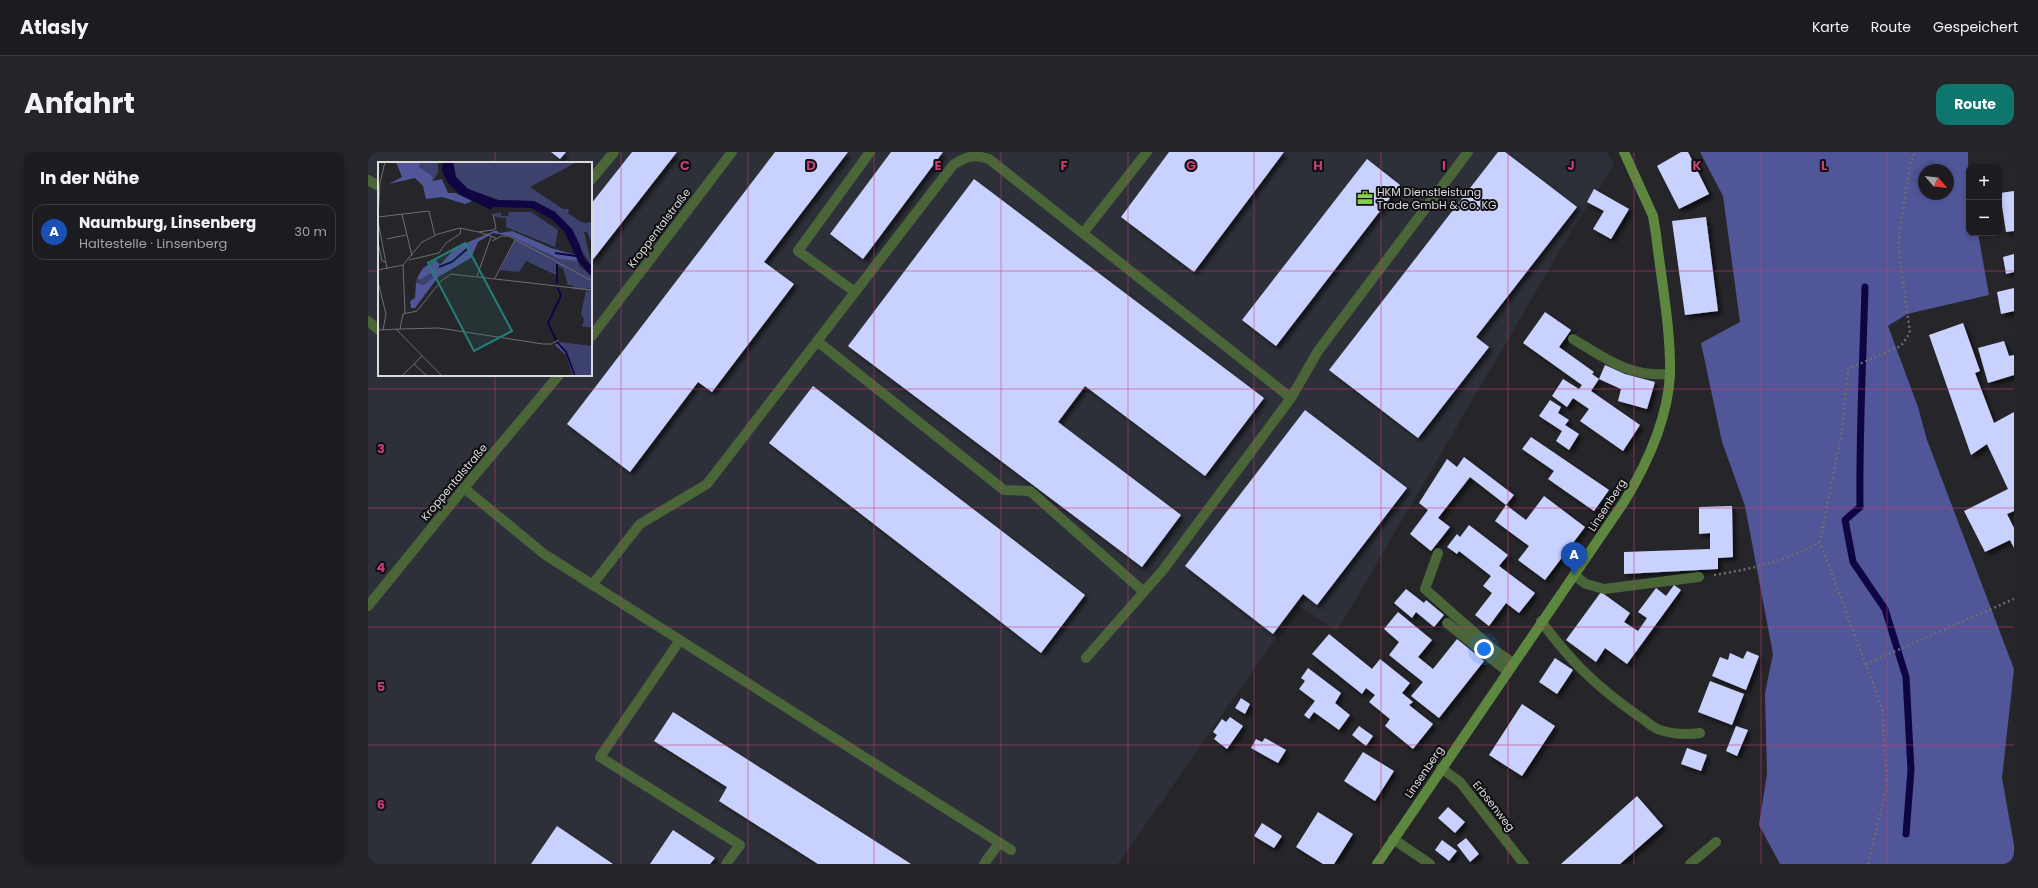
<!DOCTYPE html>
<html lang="de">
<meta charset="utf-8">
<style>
:root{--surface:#1c1c20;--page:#252529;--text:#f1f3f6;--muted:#a0a1a5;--line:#3a3a3e;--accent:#0f766e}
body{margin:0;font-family:Poppins,sans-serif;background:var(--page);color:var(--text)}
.controls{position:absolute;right:12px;top:12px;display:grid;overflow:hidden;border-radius:8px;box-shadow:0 2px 6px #0003}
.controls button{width:36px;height:36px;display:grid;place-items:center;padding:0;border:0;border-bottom:1px solid var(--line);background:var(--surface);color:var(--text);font:20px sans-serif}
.compass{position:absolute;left:1550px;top:12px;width:36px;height:36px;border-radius:50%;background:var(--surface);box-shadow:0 2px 6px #0003;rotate:118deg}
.you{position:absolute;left:1116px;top:497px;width:14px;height:14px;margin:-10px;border:3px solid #fff;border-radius:50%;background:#1a73e8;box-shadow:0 0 0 6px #1a73e833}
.badge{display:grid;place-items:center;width:26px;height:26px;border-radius:50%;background:var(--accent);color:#fff;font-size:13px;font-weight:700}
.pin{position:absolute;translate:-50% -33px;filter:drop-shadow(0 1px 2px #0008)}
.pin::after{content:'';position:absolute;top:21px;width:14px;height:12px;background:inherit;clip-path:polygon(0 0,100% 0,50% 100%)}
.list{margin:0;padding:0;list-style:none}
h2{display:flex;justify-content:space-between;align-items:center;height:52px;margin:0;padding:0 16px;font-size:17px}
h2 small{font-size:13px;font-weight:400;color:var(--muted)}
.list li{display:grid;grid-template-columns:26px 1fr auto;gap:12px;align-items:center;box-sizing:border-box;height:56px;margin:0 8px 8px;padding:0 8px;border:1px solid var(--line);border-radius:12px}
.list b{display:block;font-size:15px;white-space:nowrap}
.list p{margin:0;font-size:13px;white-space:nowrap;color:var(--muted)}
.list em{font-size:13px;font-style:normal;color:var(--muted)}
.map{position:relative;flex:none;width:1646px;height:712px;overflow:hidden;border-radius:12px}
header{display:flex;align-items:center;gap:24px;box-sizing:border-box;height:56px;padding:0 20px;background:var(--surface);border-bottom:1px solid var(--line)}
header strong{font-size:19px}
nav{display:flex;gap:22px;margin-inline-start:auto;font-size:14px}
.intro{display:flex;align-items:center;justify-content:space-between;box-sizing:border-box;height:96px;padding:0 24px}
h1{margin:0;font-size:28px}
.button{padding:10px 18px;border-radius:12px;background:var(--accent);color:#fff;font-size:14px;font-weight:700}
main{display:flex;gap:24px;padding:0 24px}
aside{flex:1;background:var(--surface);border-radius:12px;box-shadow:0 2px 6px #0003}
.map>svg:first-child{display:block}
.built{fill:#2e3039;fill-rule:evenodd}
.forest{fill:#505698;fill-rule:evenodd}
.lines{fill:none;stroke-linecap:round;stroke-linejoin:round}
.stream{stroke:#0f0543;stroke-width:7}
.building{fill:#c9d1ff;filter:url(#shadow)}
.path{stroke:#6d6d70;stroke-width:2.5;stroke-dasharray:2 3;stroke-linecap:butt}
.service{stroke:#4a6538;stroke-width:10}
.minor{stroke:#4a6538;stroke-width:10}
.secondary{stroke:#5d873e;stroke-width:10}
.grid{fill:none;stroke:#c73f75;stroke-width:1;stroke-opacity:0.55}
.labels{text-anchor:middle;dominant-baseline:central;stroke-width:4;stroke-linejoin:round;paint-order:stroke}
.poi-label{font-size:11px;fill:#dbdbde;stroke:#0f0f11;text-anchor:start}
.street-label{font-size:11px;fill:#dbdbde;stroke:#0f0f11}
.inset-river{fill:none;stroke:#0f0543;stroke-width:2}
.inset-road{fill:none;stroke:#6e6e72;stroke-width:1}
.view{fill:#238079;fill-opacity:0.15;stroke:#238079;stroke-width:2}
.inset-edge{fill:none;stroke:#dbdbde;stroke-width:2}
.grid-label{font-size:13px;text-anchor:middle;font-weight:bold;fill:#c73f75;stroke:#0f0f11;stroke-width:4;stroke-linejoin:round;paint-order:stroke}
</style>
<header>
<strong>Atlasly</strong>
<nav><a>Karte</a><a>Route</a><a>Gespeichert</a></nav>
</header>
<div class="intro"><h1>Anfahrt</h1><a class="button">Route</a></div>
<main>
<aside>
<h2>In der Nähe<small></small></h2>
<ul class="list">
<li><span class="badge" style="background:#1a4fb4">A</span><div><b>Naumburg, Linsenberg</b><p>Haltestelle · Linsenberg</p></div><em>30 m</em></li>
</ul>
</aside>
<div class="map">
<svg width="1646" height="712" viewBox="0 0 1646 712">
<defs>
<filter id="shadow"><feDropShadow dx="3.5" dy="3.5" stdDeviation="2" flood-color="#0009"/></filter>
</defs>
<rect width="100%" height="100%" fill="#26262a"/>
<path class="built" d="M 0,0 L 1239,0 L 1246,13 L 1204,78 L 969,479 L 930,454 L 750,712 L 0,712 ZM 11,11 L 223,11 L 223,223 L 11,223 Z"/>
<path class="forest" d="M 1332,0 L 1600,0 L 1601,81 L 1610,81 L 1621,143 L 1539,162 L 1520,174 L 1550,255 L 1559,288 L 1646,517 L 1634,626 L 1646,693 L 1646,712 L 1412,712 L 1391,673 L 1399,622 L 1397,541 L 1405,502 L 1377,354 L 1354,290 L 1333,191 L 1372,170 L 1355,44 ZM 1556,18 L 1580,18 L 1580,42 L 1556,42 Z"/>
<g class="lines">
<path class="stream" d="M 1497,135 C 1495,208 1491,281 1492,355 L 1477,368 L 1485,410 L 1517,457 L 1538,525 L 1543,618 L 1538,682"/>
</g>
<path class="building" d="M 183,0 L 198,0 L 192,7 Z
M 264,0 L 309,0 L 223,110 L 223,52 Z
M 407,0 L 480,0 L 396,110 L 426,132 L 344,240 L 330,230 L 262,320 L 199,272 Z
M 523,0 L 575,0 L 495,107 L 462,82 Z
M 801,0 L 916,0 L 826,120 L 753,65 Z
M 1130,0 L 1137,0 L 1209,55 L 1108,185 L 1121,195 L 1050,286 L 961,218 Z
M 1313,0 L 1320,0 L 1341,42 L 1311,57 L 1289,14 Z
M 999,7 L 1032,33 L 908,194 L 874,168 Z
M 606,27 L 896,246 L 837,324 L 717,234 L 690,270 L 813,363 L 774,415 L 480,194 Z
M 1226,37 L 1261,57 L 1243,87 L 1225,77 L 1236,59 L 1219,50 Z
M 1646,39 L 1646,79 L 1638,80 L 1632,41 Z
M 1338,65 L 1350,159 L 1317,163 L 1304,69 Z
M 1646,102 L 1646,120 L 1638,122 L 1635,105 Z
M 1646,136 L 1646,159 L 1633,162 L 1629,140 Z
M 1177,160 L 1203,178 L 1191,195 L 1226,220 L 1224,222 L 1231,227 L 1223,239 L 1272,273 L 1255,299 L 1212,269 L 1221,257 L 1205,246 L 1199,255 L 1184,244 L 1195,227 L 1211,237 L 1214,233 L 1155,191 Z
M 1595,171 L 1612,219 L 1607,221 L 1626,271 L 1646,260 L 1646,359 L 1639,362 L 1646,376 L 1646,396 L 1642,388 L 1617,400 L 1596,359 L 1640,337 L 1619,292 L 1603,303 L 1561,183 Z
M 1636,189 L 1641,204 L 1646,203 L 1646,223 L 1620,231 L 1610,196 Z
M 1237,213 L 1257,222 L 1287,230 L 1279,257 L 1250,249 L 1253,237 L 1231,227 Z
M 445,234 L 717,443 L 673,501 L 401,291 Z
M 1182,248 L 1193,255 L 1190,261 L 1201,268 L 1197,273 L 1211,282 L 1201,298 L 1188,289 L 1194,279 L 1171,264 Z
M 937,258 L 1039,336 L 949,453 L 935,442 L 905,482 L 817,414 Z
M 1163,285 L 1241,338 L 1226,359 L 1180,327 L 1186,319 L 1154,297 Z
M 1096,305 L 1146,343 L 1138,353 L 1102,325 L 1070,366 L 1082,375 L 1063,399 L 1042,382 L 1060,358 L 1051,351 L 1079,307 L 1089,315 Z
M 1176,344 L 1217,375 L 1177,428 L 1150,408 L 1161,394 L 1127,369 L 1138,353 L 1158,368 Z
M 1364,354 L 1365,405 L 1350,406 L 1350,417 L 1256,422 L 1256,400 L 1342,397 L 1342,381 L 1331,382 L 1331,355 Z
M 1101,373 L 1140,403 L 1131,414 L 1167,441 L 1151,461 L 1138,451 L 1121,474 L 1107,463 L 1124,441 L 1115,434 L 1123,424 L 1091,399 L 1089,402 L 1079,395 L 1089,382 L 1092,385 Z
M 1306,433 L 1313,438 L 1259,512 L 1237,496 L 1228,510 L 1198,488 L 1233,440 L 1262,461 L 1256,470 L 1270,479 L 1279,466 L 1270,460 L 1288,436 L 1298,444 Z
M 1038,437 L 1056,451 L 1058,448 L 1076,463 L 1066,475 L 1048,460 L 1044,466 L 1026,451 Z
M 1030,460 L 1064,488 L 1050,505 L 1065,517 L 1089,487 L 1116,509 L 1071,566 L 1043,544 L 1055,530 L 1021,503 L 1031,490 L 1016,477 Z
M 961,482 L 1004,517 L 1012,507 L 1042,531 L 1034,541 L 1045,550 L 1041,553 L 1065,572 L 1045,597 L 1017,574 L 1022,567 L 1001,550 L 1007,543 L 998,536 L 994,542 L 944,502 Z
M 1379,499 L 1391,504 L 1378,538 L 1344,524 L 1352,505 L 1360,508 L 1362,501 L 1375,507 Z
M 1187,506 L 1205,518 L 1189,542 L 1171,530 Z
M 940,516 L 973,541 L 967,551 L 982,563 L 971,578 L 946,560 L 941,567 L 936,563 L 947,549 L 931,537 L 937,529 L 933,526 Z
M 1342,529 L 1376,542 L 1364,573 L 1330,560 Z
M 873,546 L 882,552 L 877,562 L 867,556 Z
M 1154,552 L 1187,574 L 1154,624 L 1121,603 Z
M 305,560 L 543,712 L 450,712 L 351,649 L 359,635 L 286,589 Z
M 862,565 L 875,574 L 859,597 L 846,587 L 849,583 L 845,580 L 854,567 L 858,570 Z
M 991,574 L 1005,584 L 998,594 L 984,583 Z
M 1368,574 L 1380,578 L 1369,604 L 1358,599 Z
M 897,586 L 918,598 L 910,611 L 883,596 L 888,587 L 894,590 Z
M 1319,596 L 1339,603 L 1333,619 L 1313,612 Z
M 995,600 L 1026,619 L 1007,649 L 976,629 Z
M 1269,644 L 1295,674 L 1252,712 L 1193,712 Z
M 1080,655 L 1097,670 L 1087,681 L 1070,666 Z
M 950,660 L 985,682 L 966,712 L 955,712 L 928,695 Z
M 894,671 L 914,684 L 906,696 L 886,684 Z
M 189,674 L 245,712 L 163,712 Z
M 305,678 L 347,706 L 342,712 L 282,712 Z
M 1098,686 L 1111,702 L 1102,710 L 1089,693 Z
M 1074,688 L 1089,699 L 1081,709 L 1067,698 Z"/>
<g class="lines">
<path class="path" d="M 1346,423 C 1384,417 1419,409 1452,390
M 1498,512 L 1646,447
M 1500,712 L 1519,634 L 1514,556 L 1452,390 L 1474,279 L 1480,217 L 1533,194 L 1542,181 L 1530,92 L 1542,12 L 1547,0"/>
<path class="service" d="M 0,28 L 11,34
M 223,28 L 246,0
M 715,81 L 779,0
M 487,140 L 430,99 L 502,0
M 0,169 L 11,178
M 1205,187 C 1238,207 1261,225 1302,222
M 449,189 L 636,338 L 662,339 L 776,440
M 96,336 L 176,402 L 643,698
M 1070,401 L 1057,437 L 1125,497 L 1145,511
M 1206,423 L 1218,432 L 1236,437 L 1331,425
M 224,433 L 272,372 L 339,332 L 585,13 C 599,4 605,2 621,7 L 923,246
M 1173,469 C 1203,510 1228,534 1269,563 C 1276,567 1285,576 1292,578 C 1305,582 1319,583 1332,581
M 1079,471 L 1139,519
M 312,488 L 232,605 L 372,693 L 358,712
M 718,506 L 795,418 L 923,246 L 950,199 L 1100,0
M 1025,687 L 1062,712
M 616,712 L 631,691
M 1322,712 L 1348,690"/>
<path class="minor" d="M 223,185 L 364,0
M 0,454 L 96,336 L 191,223
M 1073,616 L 1092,630 L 1156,712"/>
<path class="secondary" d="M 1009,712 L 1256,350 C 1279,312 1300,267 1302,222 C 1303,177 1293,127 1288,82 L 1285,64 L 1256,0"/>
</g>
<path class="grid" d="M 127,0 L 127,11M 253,0 L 253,712M 380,0 L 380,712M 506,0 L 506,712M 633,0 L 633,712M 760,0 L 760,712M 886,0 L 886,712M 1013,0 L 1013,712M 1140,0 L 1140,712M 1266,0 L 1266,712M 1393,0 L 1393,712M 1519,0 L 1519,712M 0,119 L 11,119M 223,119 L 1646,119M 127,223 L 127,712M 0,237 L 1646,237M 0,356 L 1646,356M 0,475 L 1646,475M 0,593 L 1646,593"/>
<defs>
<symbol id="office-bare" viewBox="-9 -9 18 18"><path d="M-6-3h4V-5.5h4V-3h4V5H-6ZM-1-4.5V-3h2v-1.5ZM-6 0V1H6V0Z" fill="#86cf4c" stroke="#0f0f11" stroke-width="2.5" paint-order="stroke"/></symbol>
</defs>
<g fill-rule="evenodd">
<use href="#office-bare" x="986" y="35" width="22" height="22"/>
</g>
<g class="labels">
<g class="poi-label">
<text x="1009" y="40">HKM Dienstleistung<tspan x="1009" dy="13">Trade GmbH &amp; Co. KG</tspan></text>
</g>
<g class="street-label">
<text transform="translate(291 76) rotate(-53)">Kroppentalstraße</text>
<text transform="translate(86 330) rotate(-50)">Kroppentalstraße</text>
<text transform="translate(1239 353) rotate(-57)">Linsenberg</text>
<text transform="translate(1056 620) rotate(-56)">Linsenberg</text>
<text transform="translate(1126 654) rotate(52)">Erbsenweg</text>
</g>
</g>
<g transform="translate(10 10)">
<rect width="214" height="214" fill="#26262a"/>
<path d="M 42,0 L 60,0 L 60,11 L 55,19 L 41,5 ZM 75,0 L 199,0 L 152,25 L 185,47 L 191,47 L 190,51 L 200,58 L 207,61 L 214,60 L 214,82 L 209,70 L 206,70 L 214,104 L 177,50 L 156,39 L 120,38 L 90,27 L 78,15 ZM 123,50 L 123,54 L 130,54 L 131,50 L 153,50 L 180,68 L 177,85 L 128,65 L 128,56 L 117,55 L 116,52 ZM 138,77 L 184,96 L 200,99 L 206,118 L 202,104 L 214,115 L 214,127 L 208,126 L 214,130 L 214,165 L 204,165 L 206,157 L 203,152 L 208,128 L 194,127 L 195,123 L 190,123 L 185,106 L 179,104 L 178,113 L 148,99 L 141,110 L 122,108 ZM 53,111 L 55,116 L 51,120 L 46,123 L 38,121 L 39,116 L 42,118 ZM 182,180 L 214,184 L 214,214 L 198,214 L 189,189 Z" fill="#3c416d"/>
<path d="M 18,0 L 42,0 L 41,5 L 53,13 L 55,19 L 64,17 L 70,31 L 77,31 L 94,39 L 87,42 L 64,35 L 48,37 L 45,24 L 37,16 L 11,22 L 24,15 ZM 118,68 L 122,71 L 134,69 L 173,86 L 198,93 L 200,99 L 182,97 L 132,74 L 115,71 L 100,80 L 93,96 L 60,115 L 37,146 L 33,146 L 32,139 L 37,136 L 38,121 L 46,123 L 55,116 L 53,111 L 42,118 L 39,116 L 45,106 L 58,98 L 62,103 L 77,86 ZM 182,180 L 189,189 L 198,214 L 195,214 L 188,193 L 177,183 Z" fill="#505698"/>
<path d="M 65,0 L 75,0 L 78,15 L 90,27 L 120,38 L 156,39 L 177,50 L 194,67 L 201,81 L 207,98 L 214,104 L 214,115 L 200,99 L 186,69 L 173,57 L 153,46 L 115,45 L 113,48 L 81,32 L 70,21 L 64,9 Z" fill="#0f0543"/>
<path class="inset-river" d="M 177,91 L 198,94M 61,105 L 74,100 L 89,87M 179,122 L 179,102M 178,178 L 170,161 L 183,134 L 180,126M 179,180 L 188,190 L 197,214"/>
<path class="inset-road" d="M 7,0 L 2,21 L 0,59 L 9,107M 24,52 L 34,94M 0,55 L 51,49 L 57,74M 101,70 L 118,76M 9,77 L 28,73M 114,79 L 124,74 L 131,74 L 214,119M 0,80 L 4,99 L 8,100M 31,98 L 61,91 L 68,81 L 82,72 L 83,66M 25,103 L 27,151M 0,108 L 25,103 L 44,80 L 60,72 L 82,66 L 100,70 L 115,68 L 118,66 L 115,52M 99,114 L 113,75M 117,116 L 137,78M 0,120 L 8,152 L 5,168M 18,167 L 64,214M 22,167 L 61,166 L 165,182 L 173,182 L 181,178M 0,168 L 22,167 L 25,152 L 39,149 L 63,119 L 73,112 L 214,128M 36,202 L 49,214M 24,214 L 44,194"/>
<path class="view" d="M 87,81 L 134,169 L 96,189 L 50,101 Z"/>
<rect width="214" height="214" class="inset-edge"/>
</g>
<g class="grid-label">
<text x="317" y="18">C</text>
<text x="443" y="18">D</text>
<text x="570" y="18">E</text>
<text x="696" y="18">F</text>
<text x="823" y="18">G</text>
<text x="950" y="18">H</text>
<text x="1076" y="18">I</text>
<text x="1203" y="18">J</text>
<text x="1329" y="18">K</text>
<text x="1456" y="18">L</text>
<text x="13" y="301">3</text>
<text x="13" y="420">4</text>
<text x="13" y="539">5</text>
<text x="13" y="657">6</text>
</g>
</svg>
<div class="controls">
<button>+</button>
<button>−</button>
</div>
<svg class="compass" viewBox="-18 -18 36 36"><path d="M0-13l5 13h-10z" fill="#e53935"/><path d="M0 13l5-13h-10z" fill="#a0a1a5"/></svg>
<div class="you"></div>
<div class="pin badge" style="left:1206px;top:423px;background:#1a4fb4">A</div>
</div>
</main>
